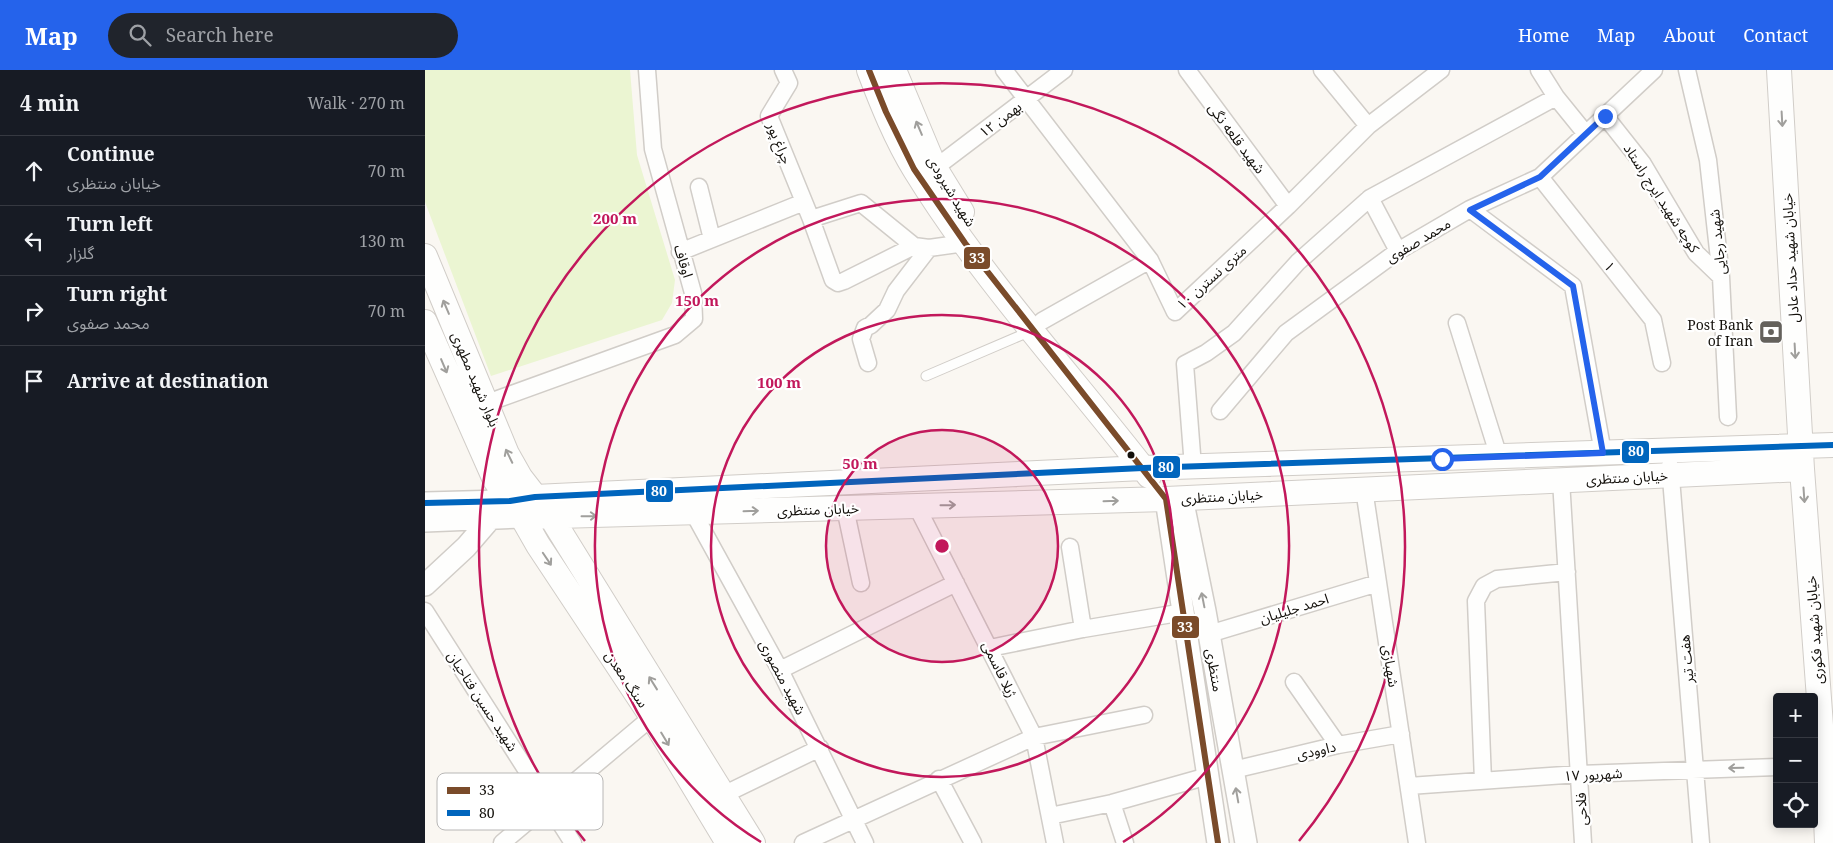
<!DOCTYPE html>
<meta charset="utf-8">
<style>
:root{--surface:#171b24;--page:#20242c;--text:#f1f3f6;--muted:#9ea1a6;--line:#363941;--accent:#2563eb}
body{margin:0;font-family:"Noto Serif","Noto Sans Arabic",serif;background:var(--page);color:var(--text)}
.controls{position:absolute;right:15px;bottom:15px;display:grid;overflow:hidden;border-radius:5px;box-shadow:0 2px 12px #0003}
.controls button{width:45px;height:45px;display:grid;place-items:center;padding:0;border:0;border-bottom:1px solid var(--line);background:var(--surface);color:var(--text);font:25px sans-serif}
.stop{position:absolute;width:15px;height:15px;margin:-11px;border:4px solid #2563eb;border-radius:50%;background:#fff}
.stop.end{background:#2563eb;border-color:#fff;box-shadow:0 1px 5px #0008}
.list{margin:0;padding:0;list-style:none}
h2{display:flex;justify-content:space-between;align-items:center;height:65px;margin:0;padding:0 20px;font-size:21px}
h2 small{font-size:16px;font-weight:400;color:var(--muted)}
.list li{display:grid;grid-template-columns:32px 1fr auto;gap:15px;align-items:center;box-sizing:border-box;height:70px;padding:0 20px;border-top:1px solid var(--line)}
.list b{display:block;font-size:19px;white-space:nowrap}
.list p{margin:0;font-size:16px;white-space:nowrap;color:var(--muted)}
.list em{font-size:16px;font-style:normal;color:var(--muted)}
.icon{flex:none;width:28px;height:28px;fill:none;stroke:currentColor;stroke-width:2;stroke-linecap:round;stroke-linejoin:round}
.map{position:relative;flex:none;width:1408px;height:773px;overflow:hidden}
header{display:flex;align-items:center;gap:30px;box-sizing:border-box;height:70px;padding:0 25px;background:var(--accent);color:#fff}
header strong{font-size:24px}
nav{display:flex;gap:28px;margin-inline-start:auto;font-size:18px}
.search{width:350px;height:45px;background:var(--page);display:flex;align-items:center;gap:12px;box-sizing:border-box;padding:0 18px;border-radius:28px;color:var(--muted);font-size:19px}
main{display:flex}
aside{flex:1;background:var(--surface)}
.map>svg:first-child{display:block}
.green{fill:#ebf5d2}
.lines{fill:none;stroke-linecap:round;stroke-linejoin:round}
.service-casing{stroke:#d1cdc8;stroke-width:11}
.minor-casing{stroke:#d1cdc8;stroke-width:19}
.tertiary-casing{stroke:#d1cdc8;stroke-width:24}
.secondary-casing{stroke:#d1cdc8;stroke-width:26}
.service{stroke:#fefefd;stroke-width:9}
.minor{stroke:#fefefd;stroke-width:16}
.tertiary{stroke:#fefefd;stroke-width:21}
.secondary{stroke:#fefefd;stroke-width:24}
.bus-1-casing{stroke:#fff;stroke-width:10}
.bus-2-casing{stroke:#fff;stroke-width:10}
.bus-1{stroke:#7a4b2a;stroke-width:6}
.bus-2{stroke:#0065bd;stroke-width:6}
.oneway{stroke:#a09f9c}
.route{stroke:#2563eb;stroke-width:6}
.ring{fill:none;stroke:#c2185b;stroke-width:2.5}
.bus-dot{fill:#13100b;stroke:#fff;stroke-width:2}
.labels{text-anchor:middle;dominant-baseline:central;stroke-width:4.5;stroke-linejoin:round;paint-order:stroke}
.street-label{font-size:14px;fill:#13100b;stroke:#fff}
.poi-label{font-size:14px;fill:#13100b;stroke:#fff;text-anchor:end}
.key{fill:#fff;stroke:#b8b7b6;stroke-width:1}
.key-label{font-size:14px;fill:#13100b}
.centre{fill:#c2185b;stroke:#fff;stroke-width:2.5}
.ring-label{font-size:15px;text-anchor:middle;font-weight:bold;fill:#c2185b;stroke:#fff;stroke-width:4.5;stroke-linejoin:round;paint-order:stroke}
.line-badge{stroke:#fff;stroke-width:2}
.badge-label{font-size:14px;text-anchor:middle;font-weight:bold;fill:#fff}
</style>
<header>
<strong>Map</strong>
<div class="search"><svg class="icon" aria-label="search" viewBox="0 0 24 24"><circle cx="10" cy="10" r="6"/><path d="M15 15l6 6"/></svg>Search here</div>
<nav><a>Home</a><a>Map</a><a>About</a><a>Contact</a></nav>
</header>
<main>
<aside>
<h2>4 min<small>Walk · 270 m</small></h2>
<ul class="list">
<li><svg class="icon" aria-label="ahead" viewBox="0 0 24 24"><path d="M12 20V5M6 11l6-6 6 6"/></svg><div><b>Continue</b><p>خیابان منتظری</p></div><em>70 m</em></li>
<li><svg class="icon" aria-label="left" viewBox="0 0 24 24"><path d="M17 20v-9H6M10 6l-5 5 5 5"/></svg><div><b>Turn left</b><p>گلزار</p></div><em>130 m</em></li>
<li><svg class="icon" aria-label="right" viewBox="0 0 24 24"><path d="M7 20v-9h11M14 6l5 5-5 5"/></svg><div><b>Turn right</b><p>محمد صفوی</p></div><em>70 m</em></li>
<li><svg class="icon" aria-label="arrive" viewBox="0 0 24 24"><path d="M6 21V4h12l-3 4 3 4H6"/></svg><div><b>Arrive at destination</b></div></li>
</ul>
</aside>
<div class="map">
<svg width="1408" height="773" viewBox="0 0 1408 773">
<rect width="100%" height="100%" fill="#faf7f2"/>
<path class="green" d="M 0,0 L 205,0 L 212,85 L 250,210 L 247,233 L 237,250 L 66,306 L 0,132 Z"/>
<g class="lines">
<defs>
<path id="service" d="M 501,306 L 606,261"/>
<path id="minor" d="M 358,0 L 364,13 L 344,46 L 386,149 L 408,210 L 413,213 L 419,211 L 489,176
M 579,0 L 725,190 L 750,242 L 863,136 L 943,56 L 1016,0
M 762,0 L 863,136
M 897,0 L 943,56
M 1114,0 L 1131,27 L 1161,64
M 1262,0 L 1283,90 L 1296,207 L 1303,347
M 1180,46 L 1218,94 L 1271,183 L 1296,207
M 510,98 L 639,0
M 1115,107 L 1228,250 L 1237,293
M 274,117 L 287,169
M 945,128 L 973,181
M 1045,139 L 1148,216 L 1178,383
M 386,149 L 436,133 L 489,176 L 504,178 L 540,173
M 255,182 L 379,132
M 617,251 L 725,190
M 1032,253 L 1074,387
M 443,293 L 436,269 L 440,258 L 446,255 L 462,240 L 471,221 L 504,178
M 62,333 L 250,265 L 269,249 L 268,223 L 228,79 L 222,0
M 795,341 L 861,263 L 973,181 L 1045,139 L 1115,107 L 1229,0
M 1245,396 L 1276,773
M 768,397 L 760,294 L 781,283 L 809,263 L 873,192 L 945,128 L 1131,27
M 1136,410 L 1158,773
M 939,419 L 992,773
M 491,435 L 609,667 L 630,773
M 420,438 L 436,513
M 269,444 L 355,600 L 440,773
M 645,477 L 658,559
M 0,541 L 148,773
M 784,564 L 953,513
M 565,578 L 658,559 L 759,542
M 355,600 L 531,513
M 869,612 L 913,675
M 808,700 L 913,675 L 976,664
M 514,709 L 548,773
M 1058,711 L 1051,531 L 1059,516 L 1072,509 L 1142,502
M 984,716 L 1154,704 L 1352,697
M 298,725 L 395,678
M 687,733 L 700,773
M 625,746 L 687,733 L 783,706
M 77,773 L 227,647
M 378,773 L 609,667 L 719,645"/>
<path id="tertiary" d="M 757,428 L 780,541 L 821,773
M 741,429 L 793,773
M 0,433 L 77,431
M 0,451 L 97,447
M 0,515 L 41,477 L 66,448 L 64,431"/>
<path id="secondary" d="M 444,0 C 457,34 471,69 490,100 C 557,209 646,305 724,406
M 469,0 L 510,98 L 537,142
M 1354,0 L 1377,399 L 1399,696 L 1402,773
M 0,186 L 82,384 L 95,407 L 126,447 L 328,773
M 0,252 L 70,410 L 97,447 L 113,475 L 227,647 L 303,773
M 85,431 L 110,427 L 718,398 L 1408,375
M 97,447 L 741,429 L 1377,399"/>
</defs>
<use href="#service" class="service-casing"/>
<use href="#minor" class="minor-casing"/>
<use href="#tertiary" class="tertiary-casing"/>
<use href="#secondary" class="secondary-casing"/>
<use href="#service" class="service"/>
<use href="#minor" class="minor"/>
<use href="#tertiary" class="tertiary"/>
<use href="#secondary" class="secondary"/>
<defs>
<path id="bus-1" d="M 444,0 L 461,42 L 489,99 L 540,173 L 741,429 L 793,773"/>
<path id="bus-2" d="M 0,433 L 85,431 L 110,427 L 718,398 L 1408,375"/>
</defs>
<use href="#bus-1" class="bus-1-casing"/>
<use href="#bus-2" class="bus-2-casing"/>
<use href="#bus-1" class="bus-1"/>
<use href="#bus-2" class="bus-2"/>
</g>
<defs><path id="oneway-shaft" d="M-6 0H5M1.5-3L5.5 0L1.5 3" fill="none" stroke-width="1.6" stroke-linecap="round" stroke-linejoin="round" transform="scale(1.25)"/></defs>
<g class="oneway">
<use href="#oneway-shaft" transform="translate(1357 49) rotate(87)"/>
<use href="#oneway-shaft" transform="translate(494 58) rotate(-113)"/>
<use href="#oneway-shaft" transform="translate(21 237) rotate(-113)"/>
<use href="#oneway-shaft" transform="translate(1370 281) rotate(87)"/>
<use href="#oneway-shaft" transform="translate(19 296) rotate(67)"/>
<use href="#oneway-shaft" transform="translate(84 386) rotate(-116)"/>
<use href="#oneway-shaft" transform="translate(1379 425) rotate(86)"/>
<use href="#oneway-shaft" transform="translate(686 431) rotate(-2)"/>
<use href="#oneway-shaft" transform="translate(523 435) rotate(-1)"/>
<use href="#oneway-shaft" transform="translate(326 441) rotate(-2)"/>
<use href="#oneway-shaft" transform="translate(164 446) rotate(-1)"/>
<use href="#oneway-shaft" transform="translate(122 489) rotate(56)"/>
<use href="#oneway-shaft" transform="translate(778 530) rotate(-101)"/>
<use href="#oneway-shaft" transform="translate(228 613) rotate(-122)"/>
<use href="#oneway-shaft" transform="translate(240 669) rotate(59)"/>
<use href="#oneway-shaft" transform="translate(1311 698) rotate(179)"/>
<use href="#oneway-shaft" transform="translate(812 725) rotate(-100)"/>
</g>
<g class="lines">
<path class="route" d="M 1017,389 L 1178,383 L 1148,216 L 1045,140 L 1115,107 L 1180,46"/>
</g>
<circle cx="517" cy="476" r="116" fill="#c2185b" fill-opacity=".12"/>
<g class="ring">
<circle cx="517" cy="476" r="116"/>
<circle cx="517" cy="476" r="231"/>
<path d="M336 772A347 347 0 1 1 698 772"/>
<path d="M160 771A463 463 0 1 1 874 771"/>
</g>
<defs>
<symbol id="bank-square" viewBox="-11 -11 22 22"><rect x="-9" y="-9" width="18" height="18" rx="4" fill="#64615c" stroke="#fff"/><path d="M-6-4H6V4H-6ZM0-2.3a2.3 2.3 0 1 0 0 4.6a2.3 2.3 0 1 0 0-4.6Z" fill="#fff"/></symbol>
</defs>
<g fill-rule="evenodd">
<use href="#bank-square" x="1332" y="248" width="28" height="28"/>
</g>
<circle class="bus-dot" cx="706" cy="385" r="4.5"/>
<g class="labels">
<g class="street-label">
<text transform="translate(575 49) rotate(-37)">۱۲ بهمن</text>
<text transform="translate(812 68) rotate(53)">شهید قلعه نگی</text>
<text transform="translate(355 73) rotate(68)">چراغ پور</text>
<text transform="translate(527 121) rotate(59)">شهید شیرودی</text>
<text transform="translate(1237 128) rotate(57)">کوچه شهید ایرج راستاد</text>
<text transform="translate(993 170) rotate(-31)">محمد صفوی</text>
<text transform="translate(1292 172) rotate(-96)">شهید رجایی</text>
<text transform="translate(1365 188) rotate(-93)">خیابان شهید حداد عادل</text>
<text transform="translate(259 191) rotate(73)">اوقاف</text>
<text transform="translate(1185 196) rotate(52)">۱</text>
<text transform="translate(786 207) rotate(-42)">۱۰ متری نسترن</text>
<text transform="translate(51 309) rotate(67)">بلوار شهید مطهری</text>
<text transform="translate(1202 407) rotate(-3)">خیابان منتظری</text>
<text transform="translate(797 426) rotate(-3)">خیابان منتظری</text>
<text transform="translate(393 439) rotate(-2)">خیابان منتظری</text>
<text transform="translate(869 538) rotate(-17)">احمد جلیلیان</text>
<text transform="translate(1389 560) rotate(-94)">خیابان شهید فکوری</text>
<text transform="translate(1261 589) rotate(-95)">هفت تیر</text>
<text transform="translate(966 596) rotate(81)">شهبازی</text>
<text transform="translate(575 599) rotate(64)">ژیلا قاسمی</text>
<text transform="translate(790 600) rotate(80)">منتظری</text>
<text transform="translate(358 607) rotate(62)">شهید منصوری</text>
<text transform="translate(202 609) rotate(56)">سنگ معدن</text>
<text transform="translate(58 631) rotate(57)">شهید حسین فتاحیان</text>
<text transform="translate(891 680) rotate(-13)">داوودی</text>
<text transform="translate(1168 704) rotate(-3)">۱۷ شهریور</text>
<text transform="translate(1156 739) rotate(-93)">فلاحی</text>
</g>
<g class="poi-label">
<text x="1328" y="254">Post Bank<tspan x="1328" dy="16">of Iran</tspan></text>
</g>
</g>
<rect x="12" y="703" width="166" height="57" rx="8" class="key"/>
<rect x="22" y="717" width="23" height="7" fill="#7a4b2a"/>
<rect x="22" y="740" width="23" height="6" fill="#0065bd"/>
<g class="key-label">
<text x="54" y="725">33</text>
<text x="54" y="748">80</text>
</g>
<circle cx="517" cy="476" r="8" class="centre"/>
<g class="ring-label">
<text x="190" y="154">200 m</text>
<text x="272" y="236">150 m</text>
<text x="354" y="318">100 m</text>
<text x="435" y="399">50 m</text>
</g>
<g class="line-badge">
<rect x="538" y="176" width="28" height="24" rx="5" fill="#7a4b2a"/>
<rect x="1196" y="370" width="29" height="24" rx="5" fill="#0065bd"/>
<rect x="727" y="385" width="29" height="24" rx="5" fill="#0065bd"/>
<rect x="220" y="409" width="29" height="24" rx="5" fill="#0065bd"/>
<rect x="746" y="545" width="29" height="24" rx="5" fill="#7a4b2a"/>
</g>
<g class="badge-label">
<text x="552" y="193">33</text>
<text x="1211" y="386">80</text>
<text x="741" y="402">80</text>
<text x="234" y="426">80</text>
<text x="760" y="562">33</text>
</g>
</svg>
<div class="controls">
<button>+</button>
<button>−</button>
<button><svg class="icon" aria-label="locate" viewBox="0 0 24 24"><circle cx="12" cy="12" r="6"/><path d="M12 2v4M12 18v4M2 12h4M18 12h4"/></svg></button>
</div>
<div class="stop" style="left:1017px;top:389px"></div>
<div class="stop end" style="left:1180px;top:46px"></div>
</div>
</main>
